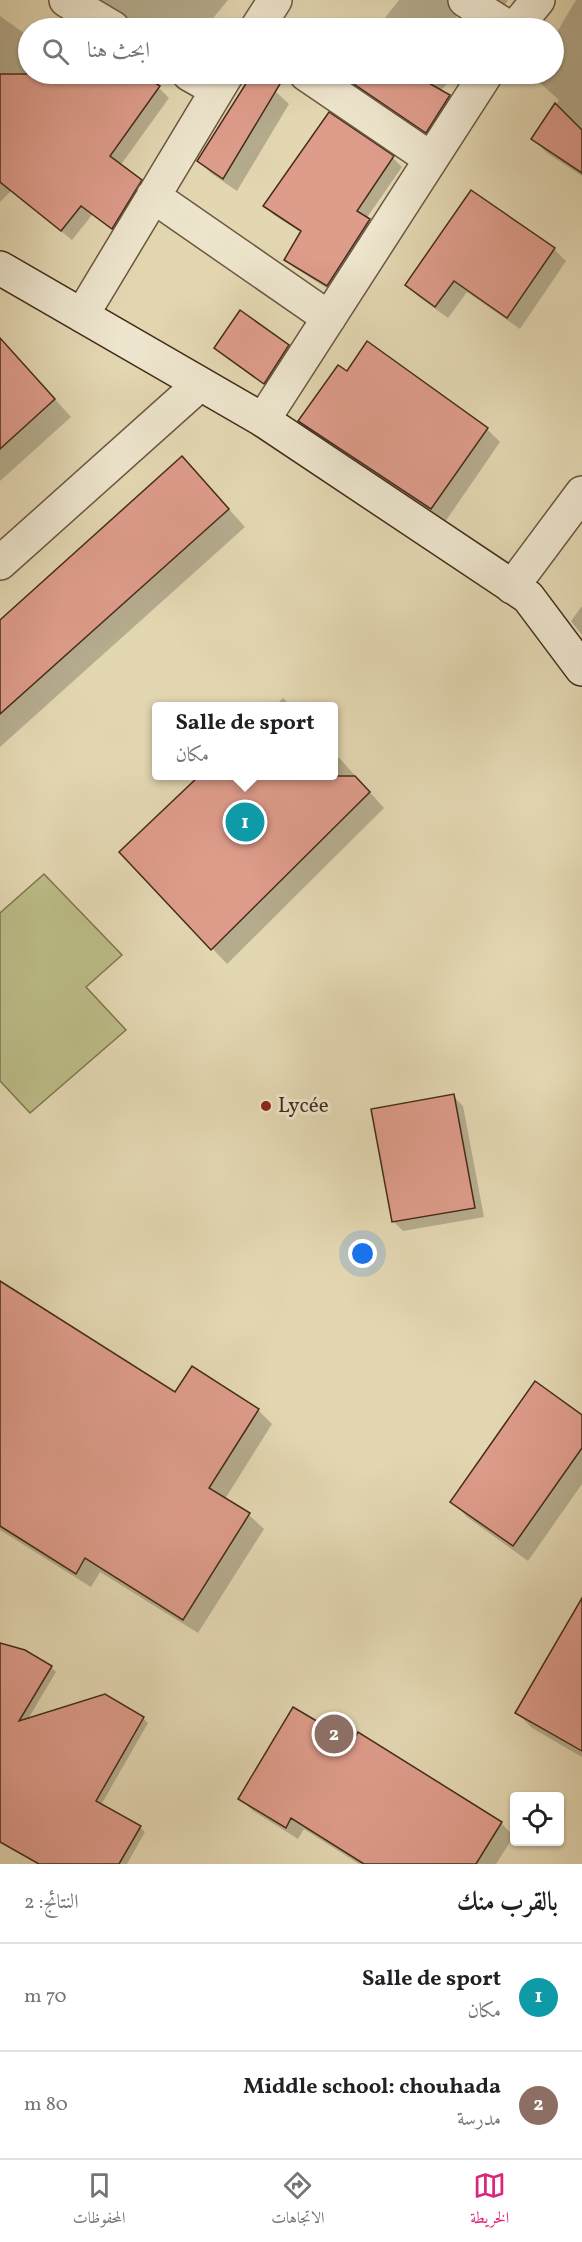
<!DOCTYPE html>
<html lang="ar">
<meta charset="utf-8">
<style>
:root{--surface:#fff;--page:#f2f2f2;--text:#202124;--muted:#757577;--line:#e0e0e0;--accent:#db2777}
body{margin:0;font-family:Vollkorn,Amiri,serif;background:var(--page);color:var(--text);direction:rtl}
.controls{position:absolute;right:18px;bottom:18px;display:grid;overflow:hidden;border-radius:6px;box-shadow:0 2px 4px #0004}
.controls button{width:54px;height:54px;display:grid;place-items:center;padding:0;border:0;border-bottom:2px solid var(--line);background:var(--surface);color:var(--text);font:30px sans-serif}
.you{position:absolute;left:363px;top:1254px;width:21px;height:21px;margin:-15px;border:4px solid #fff;border-radius:50%;background:#1a73e8;box-shadow:0 0 0 9px #1a73e833}
.badge{display:grid;place-items:center;width:39px;height:39px;border-radius:50%;background:var(--accent);color:#fff;font-size:20px;font-weight:700}
.pin{position:absolute;translate:-50% -50%;border:3px solid #fff;box-shadow:0 2px 6px #0006}
.popup{position:absolute;left:152px;top:702px;width:186px;height:78px;box-sizing:border-box;display:grid;place-content:center;border-radius:6px;background:var(--surface);filter:drop-shadow(0 2px 4px #0005);font-size:20px;white-space:nowrap;color:var(--muted)}
.popup b{font-size:22px;color:var(--text)}
.popup::after{content:'';position:absolute;left:50%;top:100%;margin-left:-12px;border:12px solid transparent;border-top-color:var(--surface)}
.list{margin:0;padding:0;list-style:none}
h2{display:flex;justify-content:space-between;align-items:center;height:78px;margin:0;padding:0 24px;font-size:26px}
h2 small{font-size:20px;font-weight:400;color:var(--muted)}
.list li{display:grid;grid-template-columns:39px 1fr auto;gap:18px;align-items:center;box-sizing:border-box;height:108px;padding:0 24px;border-top:2px solid var(--line)}
.list b{display:block;font-size:22px;white-space:nowrap}
.list p{margin:0;font-size:20px;white-space:nowrap;color:var(--muted)}
.list em{font-size:20px;font-style:normal;color:var(--muted)}
.icon{flex:none;width:33px;height:33px;fill:none;stroke:currentColor;stroke-width:2;stroke-linecap:round;stroke-linejoin:round}
.map{position:relative;flex:none;width:582px;height:1864px;overflow:hidden;direction:ltr}
.search{position:absolute;background:var(--surface);box-shadow:0 2px 4px #0004;left:18px;right:18px;top:18px;height:66px;display:flex;align-items:center;gap:15px;box-sizing:border-box;padding:0 21px;border-radius:33px;color:var(--muted);font-size:22px}
.sheet{height:294px;background:var(--surface)}
nav{display:flex;justify-content:space-around;align-items:center;box-sizing:border-box;height:84px;border-top:2px solid var(--line);background:var(--surface);font-size:16px;color:var(--muted)}
nav a{display:grid;justify-items:center;gap:3px}
nav .on{color:var(--accent)}
.map>svg:first-child{display:block}
.green{fill:#bbbc87;stroke:#807450;stroke-width:1.5}
.shadow{fill:#0003}
.building{fill:#de9c8b;stroke:#442c1a;stroke-width:1.5}
.lines{fill:none;stroke-linecap:round;stroke-linejoin:round}
.minor-casing{stroke:#6c5740;stroke-width:36}
.secondary-casing{stroke:#442c1a;stroke-width:36}
.minor{stroke:#ede5cd;stroke-width:33}
.secondary{stroke:#ede5cd;stroke-width:33}
.poi-dot{fill:#8f2418;stroke:#ede5cd;stroke-width:2}
.labels{text-anchor:middle;dominant-baseline:central;stroke-width:6;stroke-linejoin:round;paint-order:stroke}
.poi-label{font-size:21px;fill:#442c1a;stroke:#ede5cd;text-anchor:start}
</style>
<div class="map">
<svg width="582" height="1864" viewBox="0 0 582 1864">
<rect width="100%" height="100%" fill="#e3d7b2"/>
<filter id="stains"><feTurbulence type="fractalNoise" baseFrequency=".00333" numOctaves="4"/><feColorMatrix values="0 0 0 0 .2 0 0 0 0 .09 0 0 0 0 .02 0 0 0 .5 -.17"/></filter>
<radialGradient id="worn" r=".72"><stop offset=".6" stop-color="#630" stop-opacity="0"/><stop offset="1" stop-color="#630" stop-opacity=".3"/></radialGradient>
<path class="green" d="M 44,874 L 122,955 L 86,987 L 126,1030 L 30,1113 L 0,1081 L 0,913 Z"/>
<path class="shadow" d="M 99,0 L 228,0 L 205,28 L 133,28 L 131,20 Z
M 399,0 L 457,0 L 455,10 L 457,19 L 472,28 L 377,28 Z
M 497,0 L 508,0 L 505,5 Z
M 576,0 L 582,0 L 582,176 L 547,153 L 533,139 L 559,100 L 540,83 L 546,74 L 554,74 L 554,62 L 558,55 L 554,51 L 554,37 Z
M 0,16 L 28,36 L 28,74 L 168,74 L 157,86 L 169,98 L 120,166 L 151,191 L 123,238 L 92,215 L 72,240 L 11,191 L 0,202 Z
M 358,74 L 457,74 L 440,91 L 458,105 L 435,141 L 362,91 L 353,82 Z
M 275,91 L 289,104 L 237,191 L 212,174 L 198,161 Z
M 330,114 L 393,158 L 402,167 L 366,219 L 378,229 L 336,294 L 295,268 L 286,259 L 302,233 L 274,215 L 265,206 Z
M 554,249 L 566,261 L 520,329 L 467,292 L 448,318 L 419,297 L 407,285 Z
M 288,346 L 293,351 L 270,387 L 221,353 Z
M 0,365 L 30,371 L 71,417 L 0,481 Z
M 347,373 L 487,429 L 500,442 L 445,522 L 313,434 L 300,421 Z
M 199,476 L 245,527 L 0,747 L 0,622 Z
M 582,606 L 582,635 L 571,621 Z
M 283,698 L 291,706 L 275,706 Z
M 334,752 L 384,808 L 227,964 L 121,852 L 202,776 L 334,776 Z
M 453,1096 L 463,1106 L 484,1217 L 403,1231 L 393,1221 Z
M 0,1283 L 176,1394 L 258,1410 L 272,1424 L 225,1499 L 249,1515 L 264,1529 L 198,1633 L 100,1572 L 91,1587 L 0,1530 Z
M 582,1416 L 582,1484 L 528,1561 L 467,1517 L 452,1501 Z
M 582,1601 L 582,1757 L 532,1728 L 517,1713 Z
M 0,1647 L 51,1667 L 56,1672 L 28,1719 L 143,1718 L 148,1723 L 101,1805 L 140,1827 L 145,1832 L 127,1864 L 37,1864 L 0,1843 Z
M 352,1744 L 501,1823 L 514,1836 L 496,1864 L 359,1864 L 304,1829 L 298,1839 L 253,1811 L 240,1799 Z"/>
<path class="building" d="M 0,74 L 141,74 L 160,86 L 110,156 L 142,180 L 112,229 L 81,206 L 61,231 L 0,182 Z
M 252,74 L 286,74 L 223,179 L 197,161 Z
M 357,74 L 413,74 L 450,95 L 426,133 L 351,82 Z
M 555,103 L 582,130 L 582,173 L 531,139 Z
M 329,112 L 394,156 L 357,211 L 370,219 L 327,286 L 284,260 L 301,231 L 263,206 Z
M 471,190 L 555,248 L 507,318 L 454,281 L 435,307 L 405,285 Z
M 240,310 L 289,345 L 264,384 L 214,348 Z
M 0,338 L 55,399 L 0,449 Z
M 367,341 L 488,428 L 431,509 L 298,421 L 338,365 L 347,371 Z
M 182,456 L 229,509 L 0,714 L 0,620 Z
M 199,776 L 355,776 L 370,792 L 211,950 L 119,852 Z
M 454,1094 L 475,1208 L 392,1222 L 371,1109 Z
M 0,1281 L 175,1392 L 192,1366 L 259,1409 L 209,1488 L 250,1513 L 183,1620 L 85,1558 L 76,1574 L 0,1526 Z
M 535,1381 L 582,1415 L 582,1448 L 513,1546 L 450,1502 Z
M 582,1598 L 582,1751 L 515,1713 Z
M 0,1643 L 25,1650 L 52,1666 L 19,1721 L 105,1694 L 144,1717 L 96,1801 L 141,1826 L 119,1864 L 39,1864 L 0,1842 Z
M 293,1707 L 352,1742 L 358,1732 L 502,1822 L 476,1864 L 364,1864 L 291,1818 L 286,1828 L 238,1799 Z"/>
<g class="lines">
<defs>
<path id="minor" d="M 66,0 L 113,28
M 465,0 L 509,28
M 257,28 L 275,0
M 515,28 L 538,0
M 189,74 L 217,90
M 306,74 L 431,159
M 153,196 L 329,318
M 82,315 L 227,74
M 263,420 L 486,74
M 0,563 L 200,384
M 512,587 L 582,493"/>
<path id="secondary" d="M 0,268 L 263,420 L 528,597 L 582,669"/>
</defs>
<use href="#minor" class="minor-casing"/>
<use href="#secondary" class="secondary-casing"/>
<use href="#minor" class="minor"/>
<use href="#secondary" class="secondary"/>
</g>
<circle class="poi-dot" cx="266" cy="1106" r="6"/>
<g class="labels">
<g class="poi-label">
<text x="278" y="1106">Lycée</text>
</g>
</g>
<rect width="100%" height="100%" filter="url(#stains)"/>
<rect width="100%" height="100%" fill="url(#worn)"/>
</svg>
<div class="controls">
<button><svg class="icon" aria-label="locate" viewBox="0 0 24 24"><circle cx="12" cy="12" r="6"/><path d="M12 2v4M12 18v4M2 12h4M18 12h4"/></svg></button>
</div>
<div class="you"></div>
<div class="pin badge" style="left:245px;top:822px;background:#0f9aa8">1</div>
<div class="popup"><b>Salle de sport</b>مكان</div>
<div class="pin badge" style="left:334px;top:1734px;background:#8d6e63">2</div>
<div class="search"><svg class="icon" aria-label="search" viewBox="0 0 24 24"><circle cx="10" cy="10" r="6"/><path d="M15 15l6 6"/></svg>ابحث هنا</div>
</div>
<section class="sheet">
<h2>بالقرب منك<small>النتائج: 2</small></h2>
<ul class="list">
<li><span class="badge" style="background:#0f9aa8">1</span><div><b>Salle de sport</b><p>مكان</p></div><em>70 m</em></li>
<li><span class="badge" style="background:#8d6e63">2</span><div><b>Middle school: chouhada</b><p>مدرسة</p></div><em>80 m</em></li>
</ul>
</section>
<nav>
<a class="on"><svg class="icon" aria-label="map" viewBox="0 0 24 24"><path d="M3 6l6-2 6 2 6-2v14l-6 2-6-2-6 2zM9 4v14M15 6v14"/></svg>الخريطة</a>
<a><svg class="icon" aria-label="directions" viewBox="0 0 24 24"><path d="M12 3l9 9-9 9-9-9zM9 14v-3h6M13 9l2 2-2 2"/></svg>الاتجاهات</a>
<a><svg class="icon" aria-label="saved" viewBox="0 0 24 24"><path d="M7 4h10v16l-5-4-5 4z"/></svg>المحفوظات</a>
</nav>
